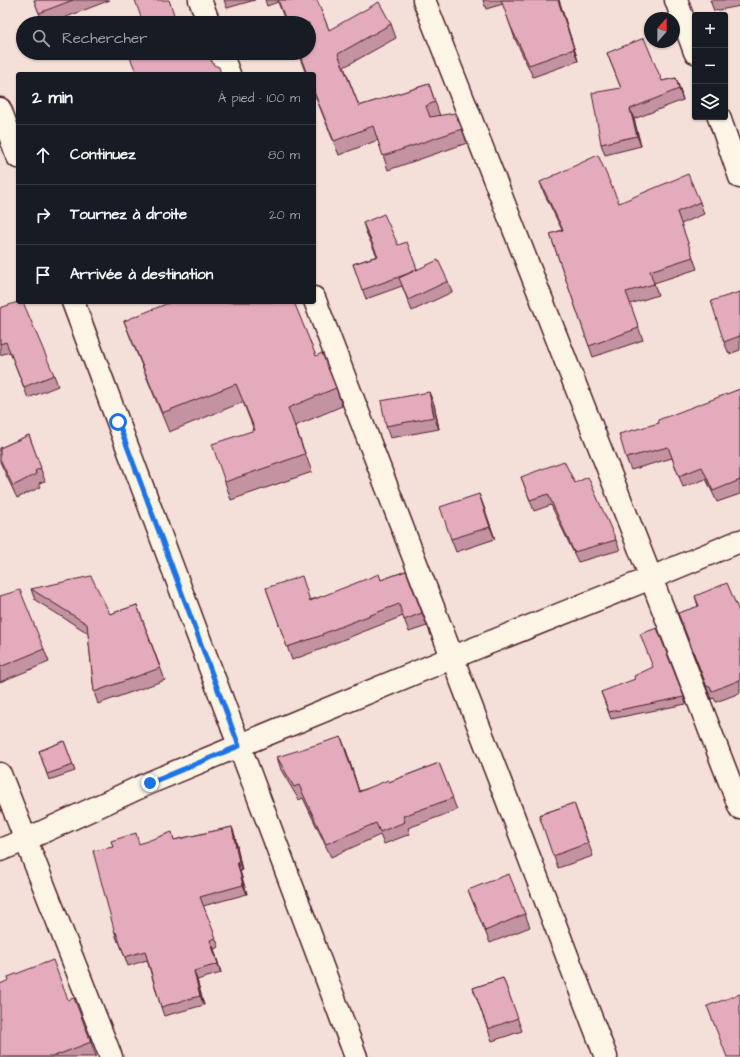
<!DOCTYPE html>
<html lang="fr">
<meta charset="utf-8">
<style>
:root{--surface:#171b24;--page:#20242c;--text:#f1f3f6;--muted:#9ea1a6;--line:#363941}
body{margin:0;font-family:"Architects Daughter",sans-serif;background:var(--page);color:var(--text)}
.controls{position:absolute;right:12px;top:12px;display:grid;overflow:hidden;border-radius:4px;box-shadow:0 1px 3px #0004}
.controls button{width:36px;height:36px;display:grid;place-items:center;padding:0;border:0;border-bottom:1px solid var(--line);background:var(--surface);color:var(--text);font:20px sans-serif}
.compass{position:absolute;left:644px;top:12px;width:36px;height:36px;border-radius:50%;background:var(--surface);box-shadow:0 1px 3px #0004;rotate:21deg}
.stop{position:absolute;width:12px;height:12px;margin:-9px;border:3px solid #1a73e8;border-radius:50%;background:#fff}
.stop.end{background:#1a73e8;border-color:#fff;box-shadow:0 1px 4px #0008}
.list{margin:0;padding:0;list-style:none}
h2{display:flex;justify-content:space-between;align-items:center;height:52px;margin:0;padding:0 16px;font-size:17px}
h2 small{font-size:13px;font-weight:400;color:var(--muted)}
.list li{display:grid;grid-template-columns:26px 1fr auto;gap:12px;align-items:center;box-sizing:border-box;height:60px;padding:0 16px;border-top:1px solid var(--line)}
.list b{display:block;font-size:15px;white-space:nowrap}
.list em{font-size:13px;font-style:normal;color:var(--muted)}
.icon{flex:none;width:22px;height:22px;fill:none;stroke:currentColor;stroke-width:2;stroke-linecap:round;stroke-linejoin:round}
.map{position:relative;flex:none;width:740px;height:1057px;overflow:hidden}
.search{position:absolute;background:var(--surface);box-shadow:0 1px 3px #0004;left:16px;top:16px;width:300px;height:44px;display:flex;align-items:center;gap:10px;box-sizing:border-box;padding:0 14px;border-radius:22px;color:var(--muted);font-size:15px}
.panel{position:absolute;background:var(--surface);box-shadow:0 1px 3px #0004;left:16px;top:72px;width:300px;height:232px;border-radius:4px}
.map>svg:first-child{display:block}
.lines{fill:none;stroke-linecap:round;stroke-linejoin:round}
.street-casing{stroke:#4a1f2b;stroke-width:25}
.street{stroke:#fcf5e5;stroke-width:22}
.wall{fill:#c493a2;stroke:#4a1f2b}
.shaded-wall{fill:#a07884;stroke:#4a1f2b}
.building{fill:#e4abbc;stroke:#4a1f2b}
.route{stroke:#1a73e8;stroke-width:5}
</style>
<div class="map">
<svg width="740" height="1057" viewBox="0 0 740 1057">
<rect width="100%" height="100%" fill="#f5dfd9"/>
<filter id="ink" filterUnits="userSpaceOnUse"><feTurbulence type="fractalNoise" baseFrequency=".025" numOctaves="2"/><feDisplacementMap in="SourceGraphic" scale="8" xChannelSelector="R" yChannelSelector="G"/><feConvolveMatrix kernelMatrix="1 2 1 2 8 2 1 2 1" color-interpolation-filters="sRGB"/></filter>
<g filter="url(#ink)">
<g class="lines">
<defs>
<path id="street" d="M 200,0 L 209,23
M 424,0 L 651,578 L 740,808
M 676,0 L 695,52
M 221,53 L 229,74
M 0,109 L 18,157
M 719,117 L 740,177
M 314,298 L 606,1057
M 73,302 L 356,1057
M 0,774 L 111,1057
M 0,850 L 25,840 L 149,783 L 451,658 L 651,578 L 740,541"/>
</defs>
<use href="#street" class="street-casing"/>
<use href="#street" class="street"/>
</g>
<path class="wall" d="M 34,0 L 110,0 L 51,23 L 43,23 Z
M 224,0 L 255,0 L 227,8 Z
M 265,0 L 317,0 L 329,30 L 391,24 L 396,38 L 344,67 L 359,106 L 429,84 L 440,116 L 462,129 L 467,143 L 388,170 L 378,140 L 339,155 L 314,93 L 314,74 L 306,74 L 298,53 L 309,53 L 309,23 L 286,23 L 278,2 L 267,6 Z
M 483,0 L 559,0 L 578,61 L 533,77 L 515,39 L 503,4 L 486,9 Z
M 710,0 L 740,0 L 740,6 L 714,11 Z
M 607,53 L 662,81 L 676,78 L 683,100 L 634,119 L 641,146 L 605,155 L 601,144 L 621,88 Z
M 540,182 L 619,203 L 700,202 L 704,214 L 681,224 L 697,269 L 654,283 L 658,295 L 630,304 L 643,340 L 593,357 L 550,234 L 562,230 L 544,193 Z
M 363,223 L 398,245 L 417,269 L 448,281 L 452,292 L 412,311 L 402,286 L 366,299 L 353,264 L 377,256 L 366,232 Z
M 740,292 L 740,350 L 729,354 L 724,342 Z
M 0,308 L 54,375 L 58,386 L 28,398 L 10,352 L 0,355 Z
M 124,321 L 316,356 L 336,388 L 342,406 L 295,426 L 312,472 L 231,500 L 225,482 L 254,430 L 243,402 L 169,432 L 131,339 Z
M 740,389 L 740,494 L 717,502 L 706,479 L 683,487 L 672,458 L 631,470 L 626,458 L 659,423 Z
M 434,404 L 439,429 L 390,438 L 386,426 Z
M 29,435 L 45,481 L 39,483 L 41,487 L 17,498 L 0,462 L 0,448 Z
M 521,477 L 575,483 L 616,540 L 620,550 L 578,562 L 551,505 L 534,511 Z
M 479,494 L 495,539 L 456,552 L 451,539 Z
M 406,571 L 427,626 L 409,632 L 403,616 L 327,646 L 327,647 L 292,660 L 266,588 L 310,600 L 381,580 Z
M 31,589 L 110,614 L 137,605 L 165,680 L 98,704 L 94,692 L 88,633 L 35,600 Z
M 0,596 L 44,649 L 49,662 L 0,682 Z
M 695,596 L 740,614 L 740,693 L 716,702 L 714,698 L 711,699 L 683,625 L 698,606 Z
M 601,692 L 684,697 L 686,704 L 611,719 Z
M 64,741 L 75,771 L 49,780 L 39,751 Z
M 346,750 L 359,791 L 389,782 L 439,763 L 457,810 L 408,828 L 410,834 L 384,844 L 380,835 L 331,857 L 303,798 L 299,800 L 281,770 L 277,757 Z
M 574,803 L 593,856 L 558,868 L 539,815 Z
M 232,827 L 235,836 L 242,871 L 240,871 L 247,894 L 203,906 L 219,947 L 214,949 L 221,973 L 197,980 L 204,1005 L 164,1016 L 161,1007 L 147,960 L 128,966 L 119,941 L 118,942 L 115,933 L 140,844 L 174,840 Z
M 468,890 L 525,914 L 530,927 L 490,943 Z
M 503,978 L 522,1031 L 492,1041 L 473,988 Z
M 68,1000 L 91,1042 L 96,1056 L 94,1057 L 0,1057 Z"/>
<path class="shaded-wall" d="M 558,0 L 559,0 L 578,61 L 574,49 Z
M 676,78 L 680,89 L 683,100 L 679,89 Z
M 630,109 L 634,119 L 641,146 L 637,136 Z
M 429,392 L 434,404 L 439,429 L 434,417 Z
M 479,494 L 484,507 L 495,539 L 490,527 Z
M 341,737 L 346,750 L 363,804 L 359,792 Z
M 232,827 L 235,836 L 242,871 L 239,862 Z
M 237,862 L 240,871 L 247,894 L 243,885 Z
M 210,940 L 214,949 L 221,973 Z
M 194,971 L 197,980 L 204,1005 L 200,996 Z"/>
<path class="building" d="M 34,0 L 73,0 L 39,13 Z
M 135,0 L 169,0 L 177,23 L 143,23 Z
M 278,0 L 317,0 L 329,30 L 379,2 L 391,24 L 338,54 L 359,106 L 429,84 L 435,102 L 426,106 L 430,117 L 455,113 L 462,129 L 383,156 L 373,126 L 334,141 L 314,92 L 314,74 L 307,74 L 299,53 L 309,53 L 309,23 L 287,23 Z
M 501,0 L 558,0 L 574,49 L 529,65 L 511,27 Z
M 644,38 L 662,81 L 676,78 L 679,89 L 630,109 L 637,136 L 601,144 L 592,93 L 621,88 L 607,53 Z
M 128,53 L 208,53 L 211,60 L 214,65 L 219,67 L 221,74 L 137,74 Z
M 598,155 L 619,203 L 688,174 L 700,202 L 677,212 L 693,257 L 650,271 L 654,284 L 626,292 L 639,328 L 589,346 L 550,234 L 563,230 L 540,182 Z
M 384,214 L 398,245 L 407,242 L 417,269 L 407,274 L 362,290 L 353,264 L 378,256 L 363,223 Z
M 438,260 L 448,281 L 408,300 L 399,278 Z
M 740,292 L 740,336 L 724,342 L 711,301 Z
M 18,302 L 23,302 L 54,375 L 24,387 L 6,342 L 0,344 L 0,308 Z
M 171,302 L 294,302 L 316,356 L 322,353 L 336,388 L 288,408 L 305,454 L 225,482 L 212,444 L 255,430 L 236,384 L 162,413 L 124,321 Z
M 740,389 L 740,480 L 713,491 L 702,467 L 679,476 L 668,447 L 626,458 L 619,434 L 659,423 L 658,420 Z
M 429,392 L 434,417 L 386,426 L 381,401 Z
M 29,435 L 41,468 L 35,471 L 36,474 L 13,486 L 0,459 L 0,448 Z
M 564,461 L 575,483 L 588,477 L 616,540 L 574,552 L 548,494 L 530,500 L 521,477 Z
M 479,494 L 490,527 L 451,539 L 440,507 Z
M 406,571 L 422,613 L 404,620 L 399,604 L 322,634 L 323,635 L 287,647 L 266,588 L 302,576 L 310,601 L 379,574 L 381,580 Z
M 91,576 L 110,614 L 137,605 L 160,668 L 94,692 L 87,624 L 31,589 Z
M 727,583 L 740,614 L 740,680 L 712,691 L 710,686 L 707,687 L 678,613 L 699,606 L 695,596 Z
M 20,590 L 44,649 L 0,667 L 0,596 Z
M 657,628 L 684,697 L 609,712 L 601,692 L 635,679 L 634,676 L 653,667 L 640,634 Z
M 341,737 L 359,792 L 388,780 L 389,782 L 439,763 L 453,798 L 403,816 L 405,822 L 380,832 L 376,823 L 326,844 L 299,785 L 294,787 L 277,757 Z
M 64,741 L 73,765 L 47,774 L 39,751 Z
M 574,803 L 588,843 L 553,856 L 539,815 Z
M 232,827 L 239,862 L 237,862 L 243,885 L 200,897 L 216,938 L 210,940 L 218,964 L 194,971 L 200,996 L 161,1007 L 145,951 L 125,957 L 116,932 L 115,933 L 93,851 L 113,847 L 111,841 L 136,833 L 139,844 L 172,832 L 174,840 Z
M 509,874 L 525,914 L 485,931 L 468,890 Z
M 53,960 L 68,1000 L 74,998 L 91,1042 L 52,1057 L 0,1057 L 0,984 L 9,980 L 8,977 Z
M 503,978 L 518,1018 L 488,1029 L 473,988 Z
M 740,994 L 740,1057 L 727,1057 L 707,1006 Z"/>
</g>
<g class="lines" filter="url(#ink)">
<path class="route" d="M 118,422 L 239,746 L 150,783"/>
</g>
</svg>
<div class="controls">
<button>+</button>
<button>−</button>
<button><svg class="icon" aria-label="layers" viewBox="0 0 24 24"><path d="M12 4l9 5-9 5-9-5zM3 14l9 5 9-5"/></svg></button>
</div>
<svg class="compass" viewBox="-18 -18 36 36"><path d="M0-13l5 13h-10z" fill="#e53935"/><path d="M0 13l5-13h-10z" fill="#9ea1a6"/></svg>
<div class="stop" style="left:118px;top:422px"></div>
<div class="stop end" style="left:150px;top:783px"></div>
<div class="search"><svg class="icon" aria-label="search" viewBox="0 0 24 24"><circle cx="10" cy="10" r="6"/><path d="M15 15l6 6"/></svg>Rechercher</div>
<section class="panel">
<h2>2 min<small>À pied · 100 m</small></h2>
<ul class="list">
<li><svg class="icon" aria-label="ahead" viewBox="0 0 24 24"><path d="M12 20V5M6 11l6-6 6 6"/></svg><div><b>Continuez</b></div><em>80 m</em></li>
<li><svg class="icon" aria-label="right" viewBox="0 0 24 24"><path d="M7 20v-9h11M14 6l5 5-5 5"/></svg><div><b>Tournez à droite</b></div><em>20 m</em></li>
<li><svg class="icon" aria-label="arrive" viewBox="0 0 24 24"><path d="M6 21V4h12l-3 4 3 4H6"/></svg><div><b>Arrivée à destination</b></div></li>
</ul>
</section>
</div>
